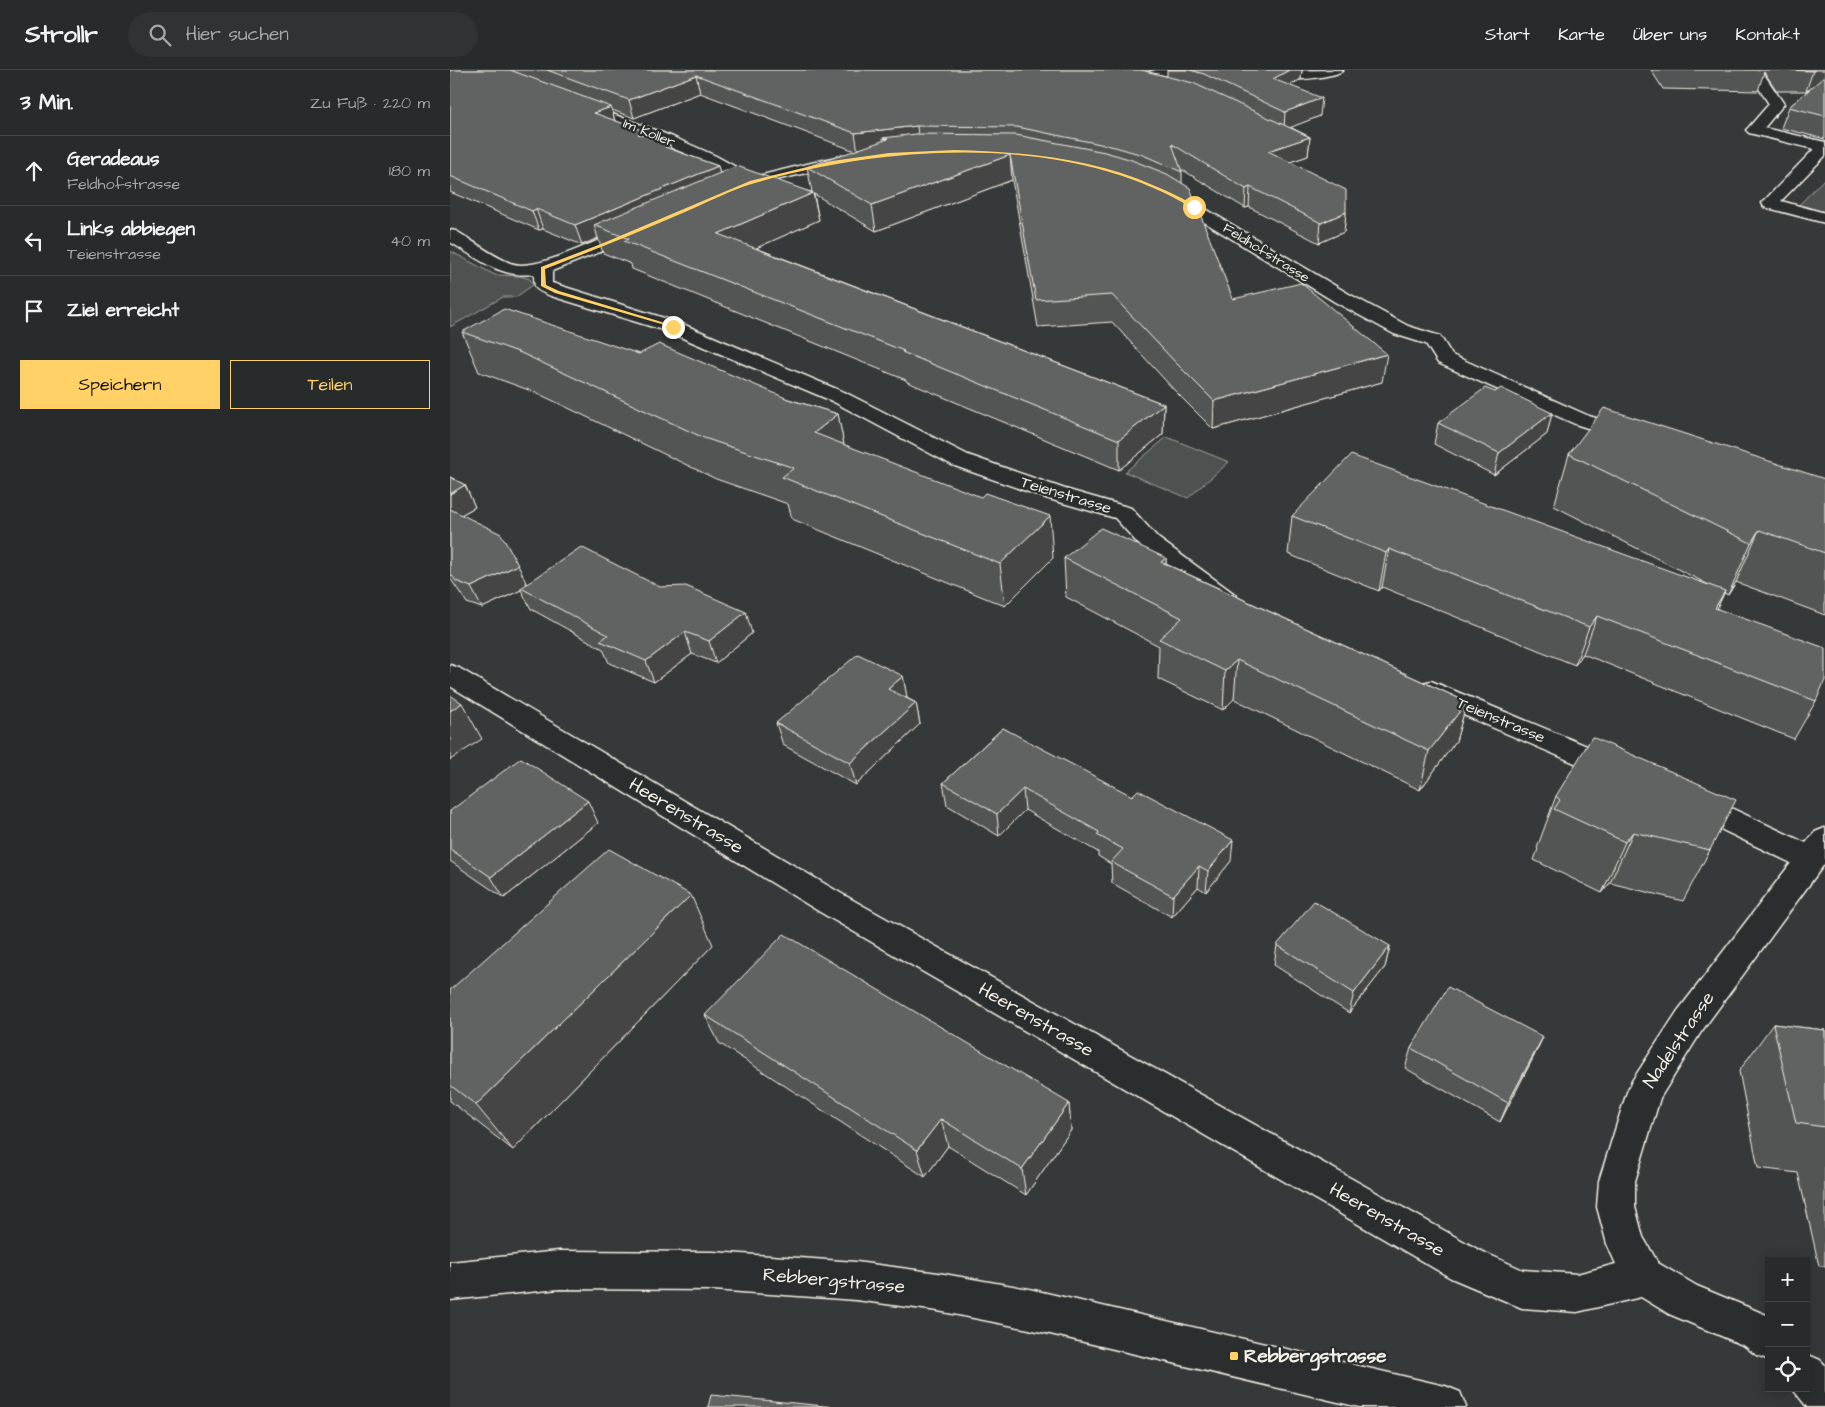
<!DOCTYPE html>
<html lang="de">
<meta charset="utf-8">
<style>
:root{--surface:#282b2b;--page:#303333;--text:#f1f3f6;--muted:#a5a7a9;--line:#444747;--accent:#ffd166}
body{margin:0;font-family:"Architects Daughter",sans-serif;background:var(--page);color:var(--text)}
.controls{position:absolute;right:15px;bottom:15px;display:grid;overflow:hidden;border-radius:0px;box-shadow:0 2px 12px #0003}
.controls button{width:45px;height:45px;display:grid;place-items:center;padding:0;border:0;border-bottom:1px solid var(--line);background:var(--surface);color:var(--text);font:25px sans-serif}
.stop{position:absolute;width:15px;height:15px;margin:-11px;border:4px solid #ffd166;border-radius:50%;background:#fff}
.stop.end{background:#ffd166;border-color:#fff;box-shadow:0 1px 5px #0008}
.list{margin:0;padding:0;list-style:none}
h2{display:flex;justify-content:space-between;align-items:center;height:65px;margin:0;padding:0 20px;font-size:21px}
h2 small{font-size:16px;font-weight:400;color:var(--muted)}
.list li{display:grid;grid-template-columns:32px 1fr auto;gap:15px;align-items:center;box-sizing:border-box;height:70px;padding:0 20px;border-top:1px solid var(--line)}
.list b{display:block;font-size:19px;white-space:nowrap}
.list p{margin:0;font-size:16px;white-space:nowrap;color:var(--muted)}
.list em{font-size:16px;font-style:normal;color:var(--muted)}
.actions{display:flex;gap:10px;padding:15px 20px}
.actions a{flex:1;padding:11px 0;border:1px solid var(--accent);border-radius:0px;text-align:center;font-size:18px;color:var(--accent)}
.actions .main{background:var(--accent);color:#111}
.icon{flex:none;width:28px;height:28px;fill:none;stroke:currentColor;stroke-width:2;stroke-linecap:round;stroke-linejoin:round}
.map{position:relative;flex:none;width:1375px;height:1337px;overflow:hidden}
header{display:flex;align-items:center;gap:30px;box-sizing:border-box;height:70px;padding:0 25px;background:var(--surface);border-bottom:1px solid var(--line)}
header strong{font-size:24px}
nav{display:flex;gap:28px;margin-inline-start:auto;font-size:18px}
.search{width:350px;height:45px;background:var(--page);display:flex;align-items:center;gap:12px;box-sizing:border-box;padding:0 18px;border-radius:28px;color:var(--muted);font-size:19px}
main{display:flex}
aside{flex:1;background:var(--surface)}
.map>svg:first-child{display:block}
.green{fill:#4e514f;stroke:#a1a19c}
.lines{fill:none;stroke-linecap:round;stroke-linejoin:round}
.minor-casing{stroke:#f4f1e8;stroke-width:3}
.minor{fill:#2a2d2e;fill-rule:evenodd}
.wall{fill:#535554;stroke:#f4f1e8;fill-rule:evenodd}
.shaded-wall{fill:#444545;stroke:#f4f1e8}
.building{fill:#616362;stroke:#f4f1e8}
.route{fill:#ffd166}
.poi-dot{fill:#ffd166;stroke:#2a2d2e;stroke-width:2}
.labels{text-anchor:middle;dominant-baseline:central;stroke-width:4.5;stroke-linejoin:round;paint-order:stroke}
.far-street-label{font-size:14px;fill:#f4f1e8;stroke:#2a2d2e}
.street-label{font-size:16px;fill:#f4f1e8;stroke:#2a2d2e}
.near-street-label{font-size:19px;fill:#f4f1e8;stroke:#2a2d2e}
.near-poi-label{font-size:19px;font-weight:bold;fill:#f4f1e8;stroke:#2a2d2e;text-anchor:start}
</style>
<header>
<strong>Strollr</strong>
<div class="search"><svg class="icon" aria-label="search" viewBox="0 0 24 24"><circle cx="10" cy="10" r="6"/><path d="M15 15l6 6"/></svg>Hier suchen</div>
<nav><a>Start</a><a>Karte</a><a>Über uns</a><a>Kontakt</a></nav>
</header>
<main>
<aside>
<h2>3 Min.<small>Zu Fuß · 220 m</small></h2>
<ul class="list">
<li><svg class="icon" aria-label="ahead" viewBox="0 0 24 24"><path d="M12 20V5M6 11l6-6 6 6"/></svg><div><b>Geradeaus</b><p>Feldhofstrasse</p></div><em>180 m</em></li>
<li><svg class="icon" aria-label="left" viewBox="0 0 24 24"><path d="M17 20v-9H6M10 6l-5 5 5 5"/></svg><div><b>Links abbiegen</b><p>Teienstrasse</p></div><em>40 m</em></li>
<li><svg class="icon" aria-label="arrive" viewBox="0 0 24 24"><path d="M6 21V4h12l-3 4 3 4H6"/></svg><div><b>Ziel erreicht</b></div></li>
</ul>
<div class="actions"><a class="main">Speichern</a><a>Teilen</a></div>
</aside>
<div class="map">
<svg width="1375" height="1337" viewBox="0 0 1375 1337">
<rect width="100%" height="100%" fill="#363939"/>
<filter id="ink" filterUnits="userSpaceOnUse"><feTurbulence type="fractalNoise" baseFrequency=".02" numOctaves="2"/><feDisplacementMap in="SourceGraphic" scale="10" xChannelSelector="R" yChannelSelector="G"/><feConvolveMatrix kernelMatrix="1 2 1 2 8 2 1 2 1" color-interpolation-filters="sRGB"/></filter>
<g filter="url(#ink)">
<path class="green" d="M 1375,108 L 1375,142 L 1349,135 Z
M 0,181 L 45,205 L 70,206 L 80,209 L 83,215 L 66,227 L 53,227 L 0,257 Z
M 717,367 L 779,392 L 738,428 L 675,402 Z"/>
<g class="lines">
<defs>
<path id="minor" d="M 706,0 L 759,0 L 761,3 L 754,7 L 707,8 L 687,13 L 680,9 L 682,6 Z
M 893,0 C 886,9 815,14 808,5 L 815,1 Z
M 1297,0 L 1311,0 L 1334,34 L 1314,58 L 1375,72 L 1375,86 L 1331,131 L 1375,143 L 1375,153 L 1314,137 L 1312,133 L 1364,79 L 1299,63 L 1296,60 L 1299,57 L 1319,34 Z
M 131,32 L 223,67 L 266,86 L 304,107 L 394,85 L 400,87 L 402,90 L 400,93 L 330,109 L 283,124 L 277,122 L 275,119 L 277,116 L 289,112 L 234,83 L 126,39 L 124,36 L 126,33 Z
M 716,117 L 722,119 L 899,224 L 958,256 L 990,266 L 1002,285 L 1139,346 L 1186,360 L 1189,365 L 1186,370 L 1178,371 L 1125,354 L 988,293 L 976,274 L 944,264 L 885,232 L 710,125 L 708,122 L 710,119 Z
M 184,157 L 190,158 L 193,162 L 190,166 L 102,201 L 102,213 L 230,253 L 396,323 L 518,385 L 615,419 L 681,438 L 708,468 L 786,525 L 789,531 L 786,537 L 777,539 L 768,537 L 692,478 L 665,448 L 599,429 L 502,395 L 382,331 L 216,261 L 101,226 C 86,220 84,220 84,204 C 49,208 29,189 0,172 L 0,160 L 6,161 C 23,171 41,185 60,193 C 88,204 154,164 184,157 Z
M 0,595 L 9,598 L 392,824 L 1029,1180 L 1073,1200 L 1127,1204 L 1166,1194 L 1157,1174 L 1147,1137 L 1149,1111 L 1177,1022 L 1182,1011 L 1227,942 L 1341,793 L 1233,741 L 1229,733 L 1233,725 L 1243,722 L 1253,725 L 1356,773 L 1365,762 L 1375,758 L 1375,793 L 1251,962 L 1210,1028 L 1185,1111 L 1185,1137 L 1193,1167 L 1208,1193 L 1247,1216 L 1319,1246 L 1319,1290 L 1305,1284 L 1295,1276 L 1219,1244 L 1191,1227 L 1127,1242 L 1072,1238 L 1001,1208 L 370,842 L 0,616 Z
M 981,611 L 1175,692 L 1179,699 L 1175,706 L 1165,710 L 1155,706 L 972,627 L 968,620 L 972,613 Z
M 109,1181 L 263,1182 L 406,1192 L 488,1203 L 579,1219 L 995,1316 L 1010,1322 L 1016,1337 L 909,1337 L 579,1259 L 488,1241 L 406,1230 L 263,1220 L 109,1219 L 0,1230 L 0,1192 Z
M 1356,1284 L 1370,1290 L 1375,1295 L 1375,1337 L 1357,1337 L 1342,1318 L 1356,1318 Z"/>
</defs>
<use href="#minor" class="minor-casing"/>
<use href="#minor" class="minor"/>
</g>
<path class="wall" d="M 0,0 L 702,0 L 697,2 L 717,6 L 717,0 L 852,0 L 851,9 L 840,16 L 870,46 L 840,57 L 860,67 L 858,86 L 840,92 L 896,142 L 894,162 L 869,173 L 799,137 L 795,138 L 731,99 L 732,102 L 732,113 L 783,229 L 932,312 L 763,359 L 725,321 L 662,252 L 588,257 L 562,110 L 426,161 L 364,124 L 369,150 L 306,178 L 714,334 L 713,364 L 669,400 L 457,312 L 456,310 L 182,199 L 181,194 L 153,183 L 148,168 L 132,175 L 93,159 L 89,160 L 0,122 ZM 250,23 L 405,81 L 357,97 L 362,122 L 270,103 L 268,96 L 221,79 L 220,75 L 196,66 L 194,61 L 165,51 L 162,40 L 184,48 Z
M 1201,0 L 1375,0 L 1375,69 L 1331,58 L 1339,37 L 1359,20 L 1356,21 L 1327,21 L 1314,2 L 1308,21 L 1213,19 Z
M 12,262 L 189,284 L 388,344 L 394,375 L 603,488 L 555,536 L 342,449 L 338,434 L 266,409 L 87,323 L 29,302 Z
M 1045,322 L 1102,343 L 1097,364 L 1044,405 L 984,374 L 988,353 Z
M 1119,384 L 1375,409 L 1375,545 L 1286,512 L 1278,525 L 1274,523 L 1267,538 L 1366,631 L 1344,669 L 1133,584 L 1125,595 L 932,517 L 929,521 L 838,484 L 842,446 L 1261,516 L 1104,436 Z
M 0,407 L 15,415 L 25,437 L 11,445 L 76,514 L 302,563 L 266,593 L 242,584 L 204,612 L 159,593 L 153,579 L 81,539 L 71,520 L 32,538 L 17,533 L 0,508 Z
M 614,488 L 716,488 L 716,494 L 1017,632 L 1006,671 L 970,720 L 784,629 L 773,640 L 708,609 L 709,576 L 616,527 Z
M 453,606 L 457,628 L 466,633 L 470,654 L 406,715 L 333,675 L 326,653 Z
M 553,658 L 781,791 L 756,822 L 748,817 L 722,847 L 662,813 L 661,794 L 648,786 L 648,782 L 575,740 L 549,766 L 497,735 L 493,713 Z
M 1106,726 L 1260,780 L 1233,831 L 1160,813 L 1152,823 L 1084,790 L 1088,779 L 1087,778 Z
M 0,741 L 148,753 L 54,828 L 0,791 Z
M 263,875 L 63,1080 L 0,1031 L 0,920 Z
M 827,875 L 940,876 L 935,897 L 899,943 L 824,895 Z
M 255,945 L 619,1033 L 621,1060 L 576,1125 L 498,1076 L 475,1107 L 269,973 Z
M 1323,954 L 1375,960 L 1375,1196 L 1369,1196 L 1348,1103 L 1308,1098 L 1289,1001 Z
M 1093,967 L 1084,986 L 1050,1052 L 955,998 L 961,978 Z"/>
<path class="shaded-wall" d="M 839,0 L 852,0 L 851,9 L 822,27 L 823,9 Z
M 1365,0 L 1375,0 L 1375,12 L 1356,21 L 1363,1 Z
M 246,5 L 250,23 L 184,48 L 179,30 Z
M 872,28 L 870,46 L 834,60 L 835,42 Z
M 161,37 L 166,55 L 144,43 Z
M 467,56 L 469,75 L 433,68 L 434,79 L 408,82 L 405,63 Z
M 194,61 L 199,80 L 188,64 Z
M 860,67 L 858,86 L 816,100 L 818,81 Z
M 560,85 L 562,110 L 426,161 L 422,135 Z
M 268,96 L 273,115 L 144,155 L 148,168 L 132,175 L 125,155 Z
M 800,117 L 799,137 L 795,138 L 796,119 Z
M 363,123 L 369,150 L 275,192 L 268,164 Z
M 86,139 L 93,159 L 89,160 L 82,141 Z
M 896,142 L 894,162 L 869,173 L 871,153 Z
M 937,284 L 932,312 L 763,359 L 764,331 Z
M 714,334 L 713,364 L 669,400 L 669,370 Z
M 1102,343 L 1097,364 L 1044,405 L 1049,383 Z
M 388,344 L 396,385 L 364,363 Z
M 15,415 L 25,437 L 0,451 L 0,424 Z
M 600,446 L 603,488 L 555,536 L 550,494 Z
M 1309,460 L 1286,512 L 1278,525 L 1301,473 Z
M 939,479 L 932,517 L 929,521 L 936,483 Z
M 716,488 L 715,527 L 711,492 Z
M 68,495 L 78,517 L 71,518 L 71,520 L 32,538 L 21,517 Z
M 1275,521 L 1258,559 L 1265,538 Z
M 296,542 L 302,563 L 266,593 L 259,571 Z
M 1147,546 L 1133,584 L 1125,595 L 1139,557 Z
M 235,562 L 242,584 L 204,612 L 196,591 Z
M 787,590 L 784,629 L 773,640 L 775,601 Z
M 453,606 L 457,627 L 443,640 L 438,619 Z
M 1017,632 L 1006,671 L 970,720 L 979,681 Z
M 12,633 L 32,669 L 0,690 L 0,641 Z
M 466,633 L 470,654 L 406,715 L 400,693 Z
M 573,719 L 575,740 L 549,766 L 547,744 Z
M 138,731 L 148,753 L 54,828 L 41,807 Z
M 1183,762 L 1160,813 L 1152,823 L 1175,772 Z
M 783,770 L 781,791 L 756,822 L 758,801 Z
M 749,796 L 748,817 L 722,847 L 723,826 Z
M 241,825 L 263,875 L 63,1080 L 26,1035 Z
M 940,876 L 935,897 L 899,943 L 904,923 Z
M 1093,967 L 1084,986 L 1050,1052 L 1058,1033 Z
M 619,1033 L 621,1060 L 576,1125 L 572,1099 Z
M 491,1049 L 498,1076 L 475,1107 L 467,1080 Z"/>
<path class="building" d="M 0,0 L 60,0 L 161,37 L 144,43 L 194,61 L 188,64 L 220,75 L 215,77 L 268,96 L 125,155 L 86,139 L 82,141 L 0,106 Z
M 97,0 L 691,0 L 743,13 L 860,67 L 818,81 L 896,120 L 896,142 L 871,153 L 800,117 L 796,119 L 722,74 L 732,102 L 693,85 L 665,77 L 567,57 L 467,56 L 405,63 L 246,5 L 179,30 Z
M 740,0 L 839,0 L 823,9 L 872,28 L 835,42 L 754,4 Z
M 1334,0 L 1365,0 L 1363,1 Z
M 1375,6 L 1375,46 L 1339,37 Z
M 466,64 L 566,65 L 655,82 L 679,89 L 717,104 L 740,118 L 783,229 L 851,213 L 937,284 L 764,331 L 726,293 L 662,225 L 586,230 L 560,85 L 422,135 L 357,97 L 438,69 L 433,68 Z
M 287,96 L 363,123 L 268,164 L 714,334 L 669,370 L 452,282 L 454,281 L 174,171 L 179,169 L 144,155 Z
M 54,239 L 189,284 L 209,274 L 338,329 L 388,344 L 364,363 L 531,427 L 535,423 L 600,446 L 550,494 L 332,407 L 344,398 L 254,368 L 71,283 L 12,262 Z
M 1035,318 L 1045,322 L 1051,318 L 1102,343 L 1049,383 L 988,353 Z
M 1154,338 L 1375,409 L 1375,483 L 1309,460 L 1301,473 L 1119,384 Z
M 901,385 L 1275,521 L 1265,538 L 1375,578 L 1375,610 L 1366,631 L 1147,546 L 1139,557 L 939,479 L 936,483 L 842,446 Z
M 0,407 L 15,415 L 0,424 Z
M 0,439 L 51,464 L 68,495 L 21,517 L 6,511 L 0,503 Z
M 651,458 L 716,488 L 711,492 L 1017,632 L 979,681 L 787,590 L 775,601 L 709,569 L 732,548 L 614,488 Z
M 131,477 L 210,517 L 236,516 L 296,542 L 259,571 L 235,562 L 196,591 L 150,571 L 158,565 L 71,518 Z
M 408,584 L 453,606 L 438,619 L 466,633 L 400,693 L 326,653 Z
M 0,625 L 12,633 L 0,641 Z
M 553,658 L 682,726 L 688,720 L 783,770 L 758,801 L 749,796 L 723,826 L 661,792 L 673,779 L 647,765 L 649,762 L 573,719 L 547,744 L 493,713 Z
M 1142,667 L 1286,730 L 1260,780 L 1183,762 L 1175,772 L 1104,739 L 1110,730 L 1106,726 Z
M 71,688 L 138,731 L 41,807 L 0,779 L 0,741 Z
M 159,779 L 241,825 L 26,1035 L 0,1015 L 0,920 Z
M 864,831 L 940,876 L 904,923 L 827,875 Z
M 334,864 L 619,1033 L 572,1099 L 491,1049 L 467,1080 L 255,945 Z
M 998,917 L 1093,967 L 1058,1033 L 961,978 Z
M 1323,954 L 1375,960 L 1375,1057 L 1346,1053 Z
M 261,1325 L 385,1337 L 258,1337 Z"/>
</g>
<path class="route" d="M 505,80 C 573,82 642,88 705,116 C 719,122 734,128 746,137 L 742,138 C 618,63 440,74 305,113 C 281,120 258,132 235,142 C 189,162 142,181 95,199 L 96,215 L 109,221 L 225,256 L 225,258 L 105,223 L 91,216 L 91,197 L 151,174 L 300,111 L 382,91 L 439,83 Z"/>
<rect class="poi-dot" x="779" y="1281" width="10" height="10" rx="2.5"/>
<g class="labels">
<g class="far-street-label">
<text transform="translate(199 63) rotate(22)">Im Koller</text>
<text transform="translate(816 183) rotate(32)">Feldhofstrasse</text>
</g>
<g class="street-label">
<text transform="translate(616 425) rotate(17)">Teienstrasse</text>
<text transform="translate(1051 650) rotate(23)">Teienstrasse</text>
</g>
<g class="near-street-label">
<text transform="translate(236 746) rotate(31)">Heerenstrasse</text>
<text transform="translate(586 950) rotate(30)">Heerenstrasse</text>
<text transform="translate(1229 970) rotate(-56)">Nadelstrasse</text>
<text transform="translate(937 1150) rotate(30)">Heerenstrasse</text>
<text transform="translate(384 1211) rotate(5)">Rebbergstrasse</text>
</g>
<g class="near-poi-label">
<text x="794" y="1286">Rebbergstrasse</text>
</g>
</g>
</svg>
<div class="controls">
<button>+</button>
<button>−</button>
<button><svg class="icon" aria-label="locate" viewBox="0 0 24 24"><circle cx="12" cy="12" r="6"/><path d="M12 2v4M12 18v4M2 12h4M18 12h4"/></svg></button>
</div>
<div class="stop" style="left:744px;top:137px"></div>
<div class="stop end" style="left:223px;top:257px"></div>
</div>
</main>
